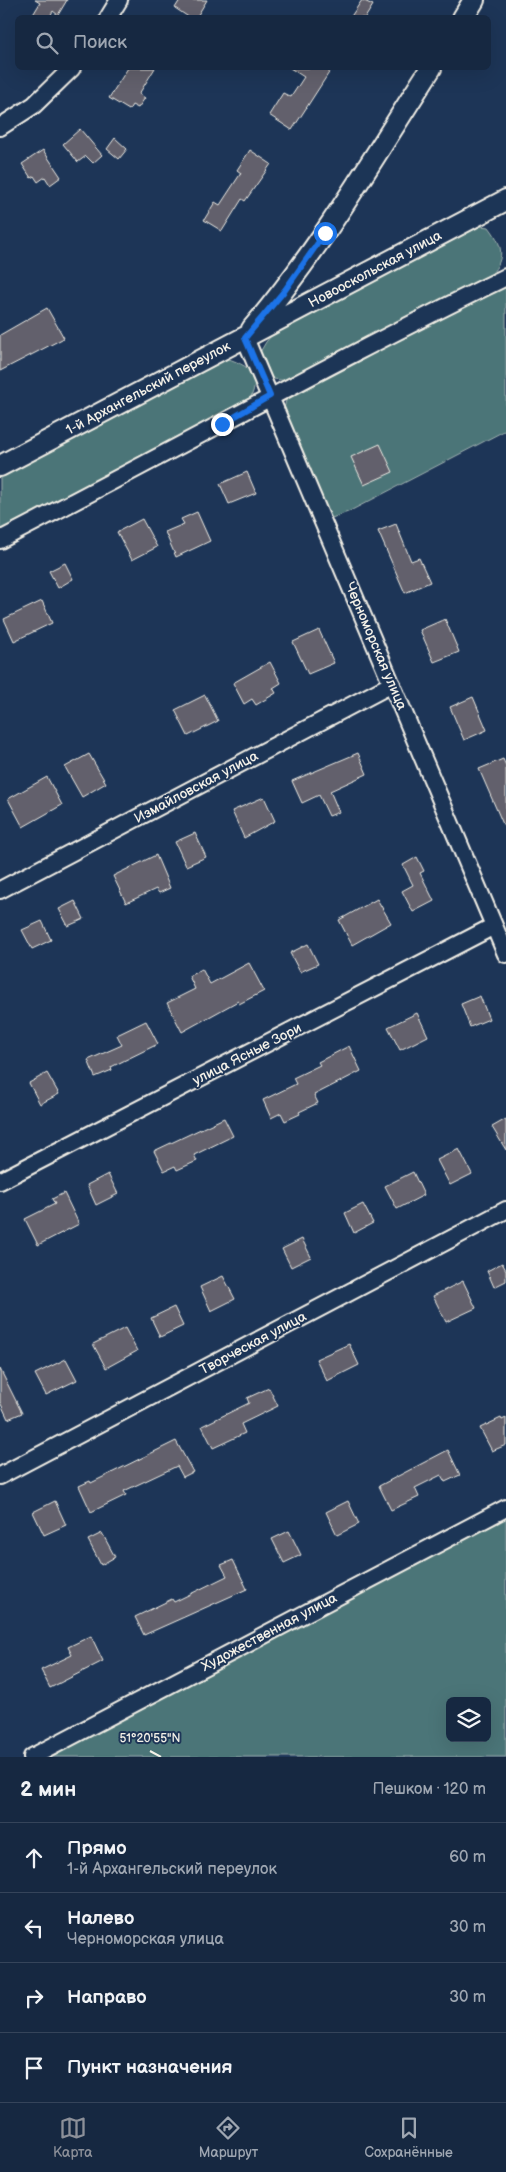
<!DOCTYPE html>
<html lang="ru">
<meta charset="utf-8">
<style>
:root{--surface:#162841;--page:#23344c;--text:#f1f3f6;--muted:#9ea6b1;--line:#35445a;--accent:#8c9099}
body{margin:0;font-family:"Balsamiq Sans",sans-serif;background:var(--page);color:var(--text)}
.controls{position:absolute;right:15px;bottom:15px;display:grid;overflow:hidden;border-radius:8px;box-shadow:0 5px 20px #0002}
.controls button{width:45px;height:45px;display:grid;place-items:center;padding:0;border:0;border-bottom:1px solid var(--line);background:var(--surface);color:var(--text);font:25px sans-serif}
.stop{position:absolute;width:15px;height:15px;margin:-11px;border:4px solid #1a73e8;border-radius:50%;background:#fff}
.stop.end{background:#1a73e8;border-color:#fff;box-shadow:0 1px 5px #0008}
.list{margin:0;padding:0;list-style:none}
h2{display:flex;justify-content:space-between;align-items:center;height:65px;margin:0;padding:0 20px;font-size:21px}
h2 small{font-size:16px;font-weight:400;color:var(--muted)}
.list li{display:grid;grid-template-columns:32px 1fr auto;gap:15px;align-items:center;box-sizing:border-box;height:70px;padding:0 20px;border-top:1px solid var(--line)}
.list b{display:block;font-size:19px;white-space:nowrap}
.list p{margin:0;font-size:16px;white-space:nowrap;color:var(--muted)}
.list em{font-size:16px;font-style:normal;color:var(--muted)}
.icon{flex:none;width:28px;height:28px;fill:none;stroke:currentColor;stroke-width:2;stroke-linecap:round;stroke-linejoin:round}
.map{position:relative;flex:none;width:506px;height:1757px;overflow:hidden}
.search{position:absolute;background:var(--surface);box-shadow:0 5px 20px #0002;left:15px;right:15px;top:15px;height:55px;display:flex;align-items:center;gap:12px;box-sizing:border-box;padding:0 18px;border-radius:8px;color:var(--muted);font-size:19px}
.sheet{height:345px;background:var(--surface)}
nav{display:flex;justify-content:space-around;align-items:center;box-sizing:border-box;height:70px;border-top:1px solid var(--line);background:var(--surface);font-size:14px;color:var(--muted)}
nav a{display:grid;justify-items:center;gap:2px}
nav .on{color:var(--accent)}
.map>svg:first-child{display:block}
.green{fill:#4c7478;stroke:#a0b2b0;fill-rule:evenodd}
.building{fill:#62606c;stroke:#f4f1e8}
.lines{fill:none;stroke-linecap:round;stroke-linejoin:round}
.minor-casing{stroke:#f4f1e8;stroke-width:20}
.tertiary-casing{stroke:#f4f1e8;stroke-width:24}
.minor{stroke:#1d3557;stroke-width:16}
.tertiary{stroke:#1d3557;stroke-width:20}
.route{stroke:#1a73e8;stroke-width:6}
.ticks{fill:none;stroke:#f4f1e8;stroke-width:2}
.labels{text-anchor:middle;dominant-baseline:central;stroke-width:4;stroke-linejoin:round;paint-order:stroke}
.street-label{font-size:14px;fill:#f4f1e8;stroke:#1d3557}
.ticks-label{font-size:12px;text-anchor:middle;fill:#f4f1e8;stroke:#1d3557;stroke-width:4;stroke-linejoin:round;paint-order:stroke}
</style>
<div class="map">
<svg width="506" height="1757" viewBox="0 0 506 1757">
<rect width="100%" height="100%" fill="#1d3557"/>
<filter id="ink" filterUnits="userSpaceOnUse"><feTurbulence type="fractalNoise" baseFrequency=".02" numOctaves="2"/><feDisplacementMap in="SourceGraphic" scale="10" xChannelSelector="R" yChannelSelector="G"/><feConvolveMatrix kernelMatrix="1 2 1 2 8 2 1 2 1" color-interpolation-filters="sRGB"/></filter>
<g filter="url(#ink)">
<path class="green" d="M 471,225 L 489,227 C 506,249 505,263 483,282 L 287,381 L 274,379 L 265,371 L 259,354 L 266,342 L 280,325 Z
M 506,287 L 506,430 L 348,512 L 329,519 L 283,412 L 287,397 L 494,290 Z
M 226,358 C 256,368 263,379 245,407 L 0,534 L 0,474 Z
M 506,1513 L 506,1757 L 38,1757 ZM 450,1701 L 487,1701 L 487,1738 L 450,1738 Z"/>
<path class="building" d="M 35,0 L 67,0 L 58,15 L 53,11 L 49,18 L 31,18 L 40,3 Z
M 180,0 L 207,0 L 196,18 L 190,18 L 175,8 Z
M 362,0 L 373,5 L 365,18 L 350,18 Z
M 128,68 L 155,68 L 139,94 L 145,98 L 138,108 L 132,105 L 129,110 L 109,98 Z
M 290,68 L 332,68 L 292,130 L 269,115 L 283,93 L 291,97 L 304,77 Z
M 80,129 L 102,155 L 93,163 L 86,156 L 78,162 L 63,144 Z
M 115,138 L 127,149 L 119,159 L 107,149 Z
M 43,150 L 61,177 L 50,185 L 45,177 L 38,182 L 34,176 L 31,178 L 22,164 Z
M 250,150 L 271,164 L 245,201 L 242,199 L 222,231 L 204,220 L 215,202 L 220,205 L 241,173 L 237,170 Z
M 47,308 L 64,338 L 0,371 L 0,335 Z
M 380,444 L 393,472 L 364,485 L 351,457 Z
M 247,472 L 256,493 L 229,504 L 220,484 Z
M 197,512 L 210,541 L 176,557 L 165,532 L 184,524 L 181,519 Z
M 142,519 L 157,547 L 132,560 L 117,532 Z
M 396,524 L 411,561 L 419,558 L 430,582 L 405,593 L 378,531 Z
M 65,563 L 73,579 L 58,588 L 49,571 Z
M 42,601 L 52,623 L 14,641 L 4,619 Z
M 445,619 L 459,652 L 434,662 L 420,630 Z
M 319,630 L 334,663 L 308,674 L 293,642 Z
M 270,662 L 281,683 L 273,688 L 276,693 L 256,705 L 252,699 L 244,704 L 233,683 Z
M 205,695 L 218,721 L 188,736 L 175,710 Z
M 473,697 L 487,730 L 464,740 L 450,707 Z
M 358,753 L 367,774 L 330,791 L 339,812 L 329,816 L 319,795 L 302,803 L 292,781 Z
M 89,754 L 106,783 L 82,797 L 65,767 Z
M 503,759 L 506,766 L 506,831 L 479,769 Z
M 47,777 L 62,805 L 23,827 L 8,799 Z
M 264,797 L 275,821 L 244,838 L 232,811 Z
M 195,833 L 206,857 L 186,866 L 175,842 Z
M 156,855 L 170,888 L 159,893 L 156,889 L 126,903 L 113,876 Z
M 417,857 L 424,871 L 420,873 L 434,901 L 413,912 L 402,891 L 413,885 L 403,865 Z
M 377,899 L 391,923 L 352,945 L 339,920 Z
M 75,901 L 84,919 L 68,926 L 59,909 Z
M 42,921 L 51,940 L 32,949 L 22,930 Z
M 308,944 L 318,964 L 300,972 L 290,953 Z
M 249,963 L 264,991 L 239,1004 L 238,1001 L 182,1032 L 167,1003 L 195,989 L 189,976 L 202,969 L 210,984 Z
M 480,996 L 489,1019 L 470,1027 L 461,1004 Z
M 417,1013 L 428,1036 L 400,1050 L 388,1027 Z
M 146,1021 L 158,1044 L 111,1067 L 112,1070 L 95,1077 L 88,1060 L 122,1045 L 117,1035 Z
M 349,1046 L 361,1071 L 314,1095 L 318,1103 L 299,1112 L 300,1114 L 285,1121 L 281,1113 L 271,1118 L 263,1100 L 296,1084 L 293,1078 L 320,1065 L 318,1062 Z
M 47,1073 L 59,1094 L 40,1104 L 29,1083 Z
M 224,1118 L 233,1136 L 194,1155 L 197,1161 L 177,1170 L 175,1166 L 164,1171 L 154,1151 Z
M 506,1119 L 506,1150 L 492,1127 Z
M 459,1149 L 472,1174 L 450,1185 L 437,1160 Z
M 413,1172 L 424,1195 L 397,1209 L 385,1186 Z
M 108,1174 L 118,1194 L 96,1205 L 87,1185 Z
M 64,1193 L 79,1224 L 38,1245 L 25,1219 L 55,1204 L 52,1199 Z
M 363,1204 L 373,1223 L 354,1233 L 345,1213 Z
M 302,1239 L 311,1257 L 291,1267 L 282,1249 Z
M 502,1263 L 506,1270 L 506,1281 L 494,1287 L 487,1271 Z
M 223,1276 L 235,1299 L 211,1311 L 200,1287 Z
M 463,1281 L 476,1308 L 446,1322 L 433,1296 Z
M 174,1307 L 183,1326 L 160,1337 L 151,1318 Z
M 125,1328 L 137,1351 L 106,1368 L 93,1344 Z
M 349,1344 L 359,1365 L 327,1381 L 316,1359 Z
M 66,1359 L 77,1380 L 46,1395 L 35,1374 Z
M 0,1369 L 22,1413 L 8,1419 L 0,1402 Z
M 269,1388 L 278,1406 L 241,1424 L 245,1433 L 213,1448 L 202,1426 L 249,1403 L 247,1398 Z
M 501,1418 L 502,1420 L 506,1418 L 506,1445 L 492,1451 L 480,1428 Z
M 176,1441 L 193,1472 L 183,1477 L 177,1466 L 124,1491 L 126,1495 L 91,1512 L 79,1486 L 90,1481 L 91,1483 Z
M 448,1450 L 460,1475 L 445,1482 L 441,1475 L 415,1488 L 419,1497 L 391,1510 L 379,1486 Z
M 55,1501 L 66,1525 L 44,1535 L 33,1512 Z
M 348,1501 L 359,1524 L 337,1535 L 326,1512 Z
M 289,1531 L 301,1555 L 284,1563 L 272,1539 Z
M 102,1533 L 115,1557 L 101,1565 L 88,1540 Z
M 233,1560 L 247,1589 L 144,1635 L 135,1617 L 172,1599 L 174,1602 L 227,1576 L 221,1565 Z
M 91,1636 L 103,1661 L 50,1688 L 41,1670 L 72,1655 L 68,1647 Z"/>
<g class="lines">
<defs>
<path id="minor" d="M 108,18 L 119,0
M 0,127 L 34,105 L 72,68
M 245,338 L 506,954
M 0,540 C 169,453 335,360 506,277
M 0,890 L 392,684
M 0,1181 L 494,926
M 0,1476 L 506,1210
M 32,1757 L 506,1508"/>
<path id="tertiary" d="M 463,18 L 474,0
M 252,329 C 321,248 374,156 431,68
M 0,466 L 506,200"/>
</defs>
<use href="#minor" class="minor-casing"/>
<use href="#tertiary" class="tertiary-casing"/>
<use href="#minor" class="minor"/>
<use href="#tertiary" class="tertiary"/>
</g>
</g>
<g class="lines" filter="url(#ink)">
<path class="route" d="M 222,424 L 270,396 L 245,338 L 285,290 L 325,233"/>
</g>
<path class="ticks" d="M 150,1751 L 161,1757"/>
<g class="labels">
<g class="street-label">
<text transform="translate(375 269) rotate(-28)">Новооскольская улица</text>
<text transform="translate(148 388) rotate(-28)">1-й Архангельский переулок</text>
<text transform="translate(376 646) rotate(67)">Черноморская улица</text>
<text transform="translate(196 787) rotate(-28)">Измайловская улица</text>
<text transform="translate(247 1054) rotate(-27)">улица Ясные Зори</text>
<text transform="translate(253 1343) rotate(-28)">Творческая улица</text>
<text transform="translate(269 1632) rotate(-28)">Художественная улица</text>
</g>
</g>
<g class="ticks-label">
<text x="150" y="1742">51°20'55"N</text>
</g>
</svg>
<div class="controls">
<button><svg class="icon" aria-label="layers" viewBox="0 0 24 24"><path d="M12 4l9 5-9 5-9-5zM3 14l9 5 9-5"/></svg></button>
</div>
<div class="stop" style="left:325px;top:233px"></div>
<div class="stop end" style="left:222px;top:424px"></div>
<div class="search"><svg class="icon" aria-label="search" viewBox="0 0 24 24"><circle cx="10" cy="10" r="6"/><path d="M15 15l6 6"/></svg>Поиск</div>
</div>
<section class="sheet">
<h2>2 мин<small>Пешком · 120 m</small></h2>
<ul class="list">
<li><svg class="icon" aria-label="ahead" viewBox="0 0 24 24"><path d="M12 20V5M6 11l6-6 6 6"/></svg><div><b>Прямо</b><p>1-й Архангельский переулок</p></div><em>60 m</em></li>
<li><svg class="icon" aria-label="left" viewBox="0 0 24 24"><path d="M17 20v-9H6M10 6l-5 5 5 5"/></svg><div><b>Налево</b><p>Черноморская улица</p></div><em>30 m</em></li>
<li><svg class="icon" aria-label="right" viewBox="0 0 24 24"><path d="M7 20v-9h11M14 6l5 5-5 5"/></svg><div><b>Направо</b></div><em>30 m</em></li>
<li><svg class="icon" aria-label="arrive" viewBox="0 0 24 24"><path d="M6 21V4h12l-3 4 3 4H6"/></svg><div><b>Пункт назначения</b></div></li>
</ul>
</section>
<nav>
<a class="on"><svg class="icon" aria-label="map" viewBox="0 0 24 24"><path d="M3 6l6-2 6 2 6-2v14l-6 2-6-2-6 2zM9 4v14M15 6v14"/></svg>Карта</a>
<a><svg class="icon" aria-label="directions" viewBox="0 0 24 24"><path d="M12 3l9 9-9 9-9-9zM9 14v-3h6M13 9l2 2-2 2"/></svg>Маршрут</a>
<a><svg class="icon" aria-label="saved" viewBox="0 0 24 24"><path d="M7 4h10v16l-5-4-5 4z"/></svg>Сохранённые</a>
</nav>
